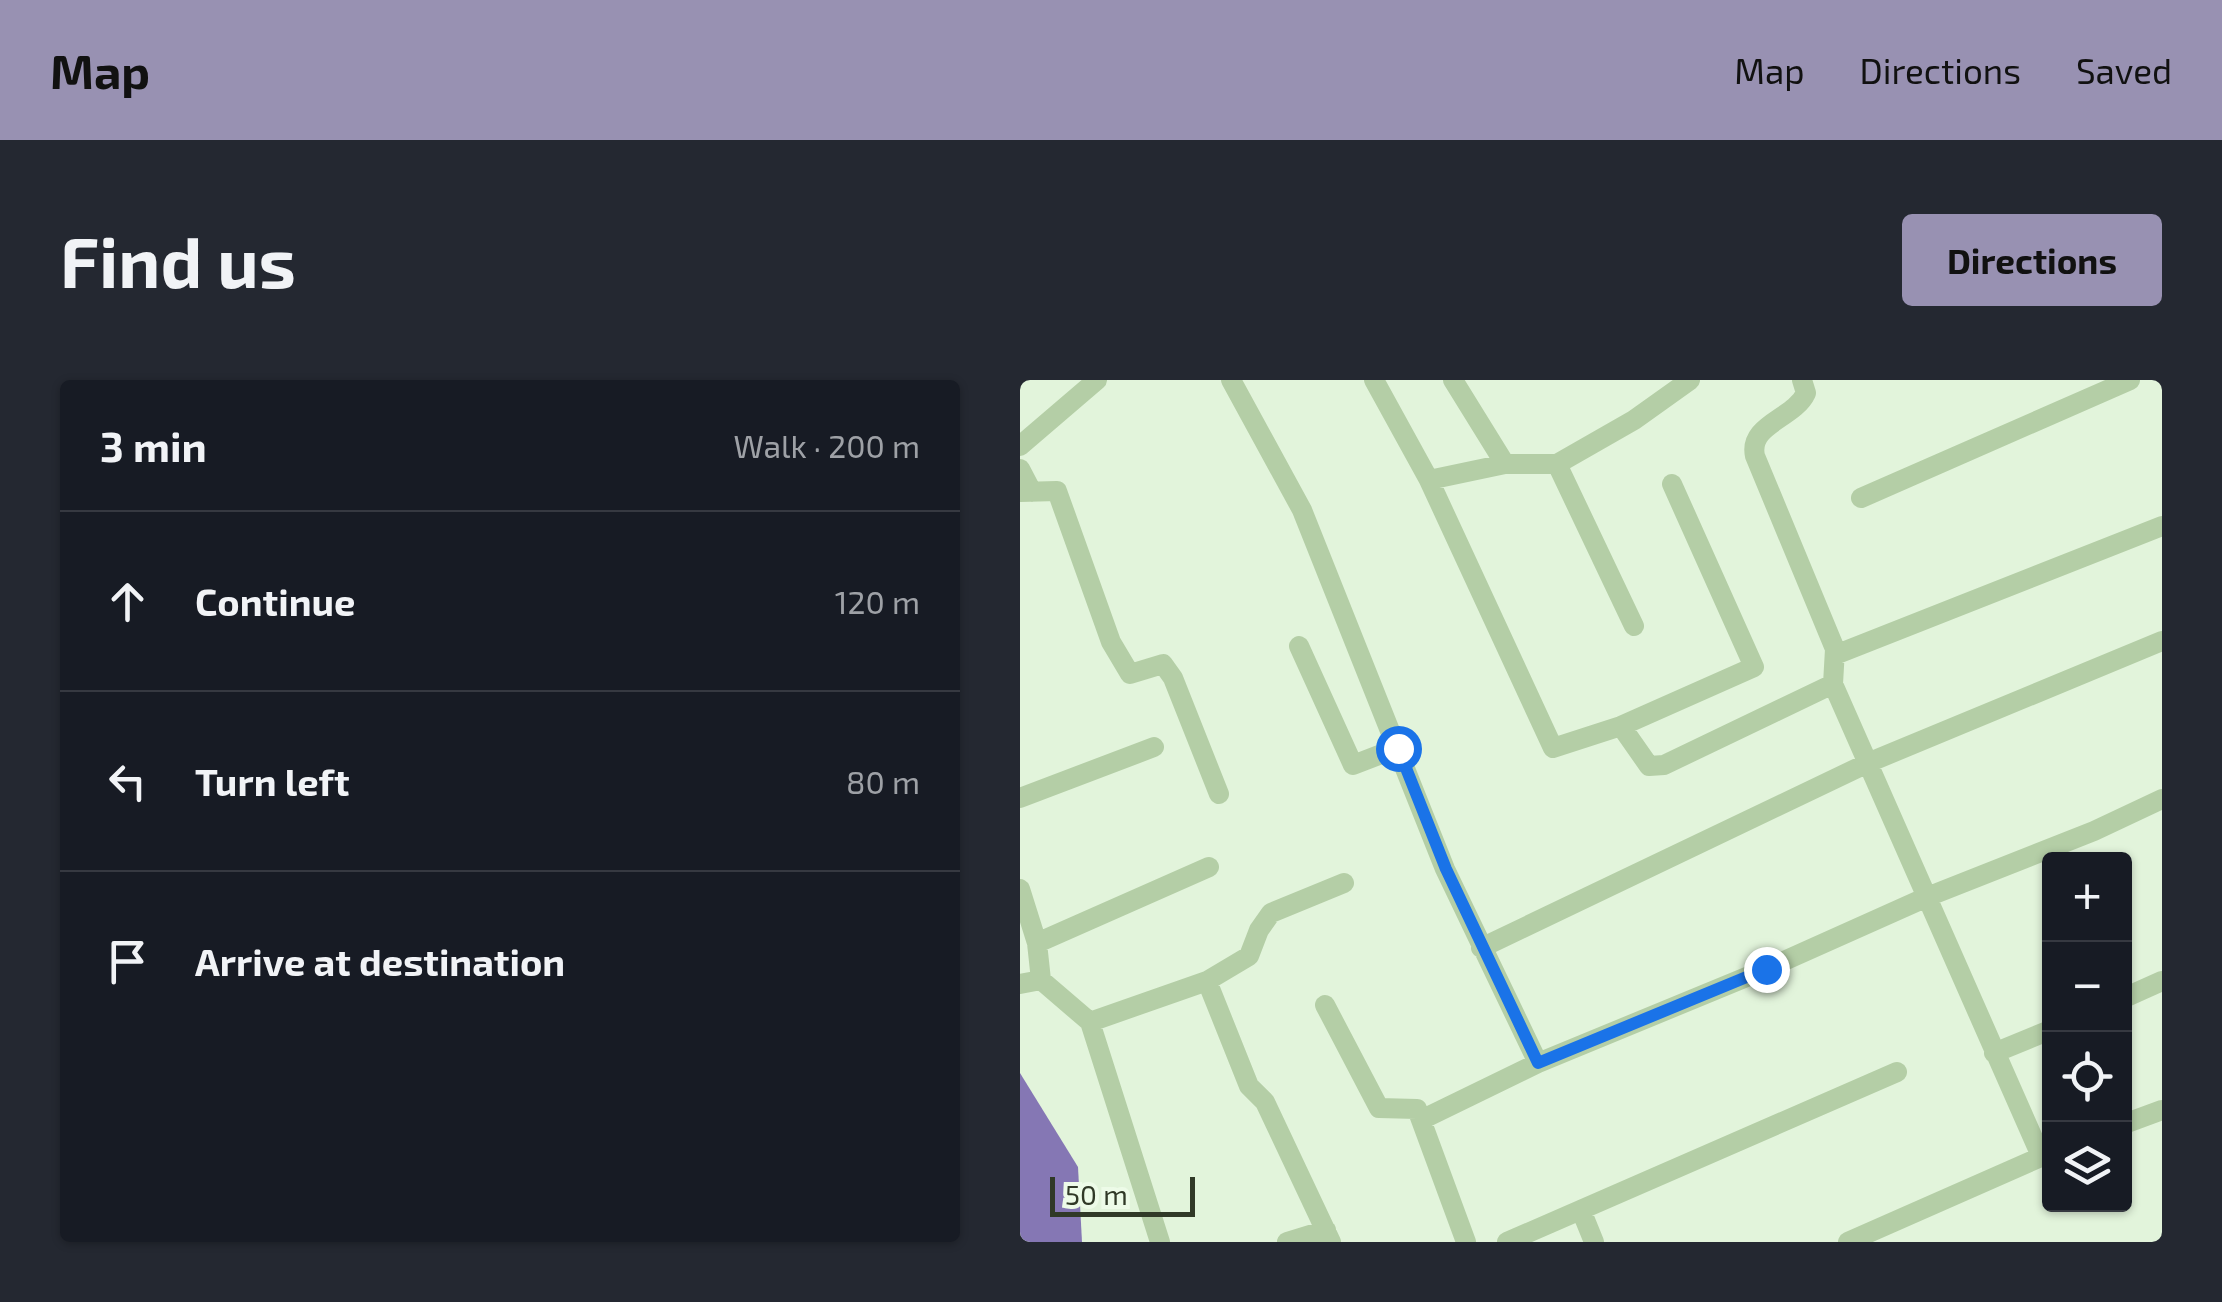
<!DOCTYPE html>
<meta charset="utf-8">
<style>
:root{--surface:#171b24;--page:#242831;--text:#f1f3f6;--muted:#9ea1a6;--line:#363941;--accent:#9891b2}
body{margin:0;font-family:"Exo 2",sans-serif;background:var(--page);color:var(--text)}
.controls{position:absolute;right:30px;bottom:30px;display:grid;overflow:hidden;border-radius:10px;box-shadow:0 2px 8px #0004}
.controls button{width:90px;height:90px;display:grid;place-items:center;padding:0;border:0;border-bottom:2px solid var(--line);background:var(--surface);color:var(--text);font:50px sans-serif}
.scale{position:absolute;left:30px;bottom:25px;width:145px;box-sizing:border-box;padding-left:10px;border:5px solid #303927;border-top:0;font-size:28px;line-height:35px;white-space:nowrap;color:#303927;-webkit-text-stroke:8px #edfbe8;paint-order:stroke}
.stop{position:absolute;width:30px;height:30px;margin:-22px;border:8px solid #1a73e8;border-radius:50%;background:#fff}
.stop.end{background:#1a73e8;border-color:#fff;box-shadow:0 2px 10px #0008}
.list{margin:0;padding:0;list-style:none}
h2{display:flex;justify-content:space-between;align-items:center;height:130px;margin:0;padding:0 40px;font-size:42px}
h2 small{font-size:32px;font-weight:400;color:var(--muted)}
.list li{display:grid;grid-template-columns:65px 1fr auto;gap:30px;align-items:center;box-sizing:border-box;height:180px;padding:0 40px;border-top:2px solid var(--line)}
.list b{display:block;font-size:38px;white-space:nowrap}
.list em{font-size:32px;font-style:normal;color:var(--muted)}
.icon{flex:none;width:55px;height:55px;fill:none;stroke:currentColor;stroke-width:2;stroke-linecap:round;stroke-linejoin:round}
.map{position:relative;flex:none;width:1142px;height:862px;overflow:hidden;border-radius:10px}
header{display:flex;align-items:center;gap:60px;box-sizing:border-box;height:140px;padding:0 50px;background:var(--accent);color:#111}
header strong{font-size:48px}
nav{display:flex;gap:55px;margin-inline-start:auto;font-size:35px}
.intro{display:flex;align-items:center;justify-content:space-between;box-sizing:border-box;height:240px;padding:0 60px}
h1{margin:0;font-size:70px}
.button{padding:25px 45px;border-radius:10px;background:var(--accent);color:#111;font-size:35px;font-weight:700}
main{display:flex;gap:60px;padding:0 60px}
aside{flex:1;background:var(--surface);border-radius:10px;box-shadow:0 2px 8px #0004}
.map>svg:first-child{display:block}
.water{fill:#8577b4}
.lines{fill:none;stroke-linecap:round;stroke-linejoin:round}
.street{stroke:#b4cea6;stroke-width:20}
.route{stroke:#1a73e8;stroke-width:12}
</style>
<header>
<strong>Map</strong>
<nav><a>Map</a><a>Directions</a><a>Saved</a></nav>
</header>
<div class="intro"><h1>Find us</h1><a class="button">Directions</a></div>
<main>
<aside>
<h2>3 min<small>Walk · 200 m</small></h2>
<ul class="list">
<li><svg class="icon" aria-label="ahead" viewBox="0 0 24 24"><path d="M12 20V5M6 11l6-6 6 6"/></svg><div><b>Continue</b></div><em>120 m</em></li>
<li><svg class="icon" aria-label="left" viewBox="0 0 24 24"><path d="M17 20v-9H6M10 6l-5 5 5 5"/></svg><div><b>Turn left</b></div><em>80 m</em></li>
<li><svg class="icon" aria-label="arrive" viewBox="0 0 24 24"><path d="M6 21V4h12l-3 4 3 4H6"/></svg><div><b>Arrive at destination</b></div></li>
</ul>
</aside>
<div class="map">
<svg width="1142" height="862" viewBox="0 0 1142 862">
<rect width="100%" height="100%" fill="#e2f4db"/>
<path class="water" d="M 0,693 L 58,787 L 62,862 L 0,862 Z"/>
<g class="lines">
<path class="street" d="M 211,0 L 282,130 L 425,489 L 518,683
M 354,0 L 409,100 L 533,368 L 601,346 L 734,287 L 652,104
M 433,0 L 485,84
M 782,0 L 786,13 C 774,39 728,44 735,76 L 815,269 L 813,304 L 1021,776
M 0,66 L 77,0
M 537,84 L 614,246
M 0,89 L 12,112
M 409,100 L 485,84 L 537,84 L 614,40 L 670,0
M 0,112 L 37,111 L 91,262 L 110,294 L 143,284 L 153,298 L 199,414
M 841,118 L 1110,0
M 279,266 L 333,385 L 377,368
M 815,275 L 1142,146
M 601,346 L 629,386 L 644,385 L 813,304
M 0,418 L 134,367
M 0,509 L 17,563 L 21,600 L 0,604
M 17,563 L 189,487
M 461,568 L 850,382 L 1142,261
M 21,600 L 70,642 L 140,862
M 187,601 L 229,706 L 245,722 L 311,862
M 1104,618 L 1142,601
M 305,625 L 359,728 L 397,729 L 446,862
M 70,642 L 187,601 L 229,576 L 239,550 L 251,533 L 324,503
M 974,673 L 1030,650
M 401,740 L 518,683 L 746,589 L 907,517 L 1074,451 L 1142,419
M 1104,744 L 1142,730
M 561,830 L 574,862
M 267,862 L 306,850
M 487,862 L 877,692
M 828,862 L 1030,773"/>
</g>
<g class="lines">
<path class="route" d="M 378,368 L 426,489 L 518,683 L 746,589"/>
</g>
</svg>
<div class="controls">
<button>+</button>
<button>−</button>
<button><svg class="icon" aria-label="locate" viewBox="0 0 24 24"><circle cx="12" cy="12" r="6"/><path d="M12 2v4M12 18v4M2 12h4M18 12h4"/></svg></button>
<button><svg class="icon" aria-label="layers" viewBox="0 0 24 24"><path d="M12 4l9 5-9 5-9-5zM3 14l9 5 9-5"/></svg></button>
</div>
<div class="scale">50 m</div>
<div class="stop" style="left:378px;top:368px"></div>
<div class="stop end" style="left:746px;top:589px"></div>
</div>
</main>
